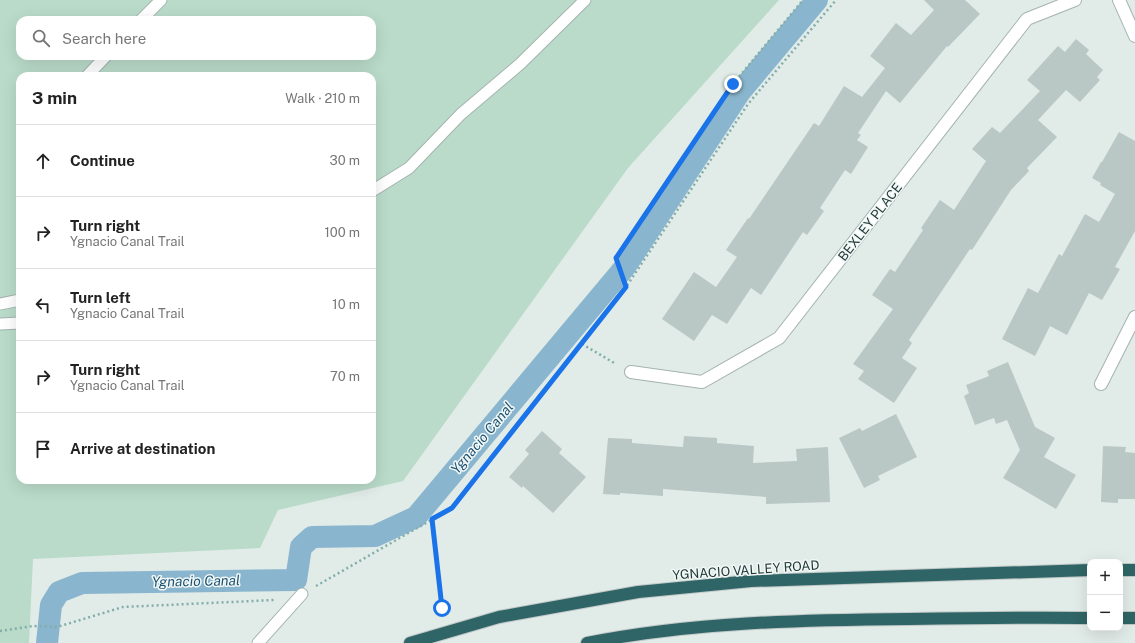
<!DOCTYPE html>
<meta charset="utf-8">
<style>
:root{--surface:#fff;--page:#f2f2f2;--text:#222;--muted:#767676;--line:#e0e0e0}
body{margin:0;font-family:"Public Sans",sans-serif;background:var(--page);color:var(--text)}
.controls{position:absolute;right:12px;bottom:12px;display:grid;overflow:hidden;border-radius:8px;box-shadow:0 4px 16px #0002}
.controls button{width:36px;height:36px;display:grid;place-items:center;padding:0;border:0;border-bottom:1px solid var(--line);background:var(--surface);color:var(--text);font:20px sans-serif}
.stop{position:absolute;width:12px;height:12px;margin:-9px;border:3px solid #1a73e8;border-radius:50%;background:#fff}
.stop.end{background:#1a73e8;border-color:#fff;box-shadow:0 1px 4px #0008}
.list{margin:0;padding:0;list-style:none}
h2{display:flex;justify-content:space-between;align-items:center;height:52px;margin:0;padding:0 16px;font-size:17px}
h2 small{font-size:13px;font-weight:400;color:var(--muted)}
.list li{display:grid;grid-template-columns:26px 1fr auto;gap:12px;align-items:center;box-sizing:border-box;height:72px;padding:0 16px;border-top:1px solid var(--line)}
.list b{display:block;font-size:15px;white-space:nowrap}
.list p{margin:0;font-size:13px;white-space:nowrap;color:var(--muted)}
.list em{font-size:13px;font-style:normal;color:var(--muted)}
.icon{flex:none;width:22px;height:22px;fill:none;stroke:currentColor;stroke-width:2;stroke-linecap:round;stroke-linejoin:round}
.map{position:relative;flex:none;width:1135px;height:643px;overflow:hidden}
.search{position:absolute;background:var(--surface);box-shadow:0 4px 16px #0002;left:16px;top:16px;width:360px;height:44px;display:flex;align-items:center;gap:10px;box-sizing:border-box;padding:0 14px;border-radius:12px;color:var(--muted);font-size:15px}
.panel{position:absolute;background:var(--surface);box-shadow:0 4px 16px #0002;left:16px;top:72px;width:360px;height:412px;border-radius:12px}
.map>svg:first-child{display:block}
.green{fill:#badbca;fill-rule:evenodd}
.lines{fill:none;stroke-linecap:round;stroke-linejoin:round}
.canal{stroke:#8ab5ce;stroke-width:22}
.building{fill:#b9c8c5}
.lane-casing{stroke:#a4b3b0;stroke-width:13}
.street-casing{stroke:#a4b3b0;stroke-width:14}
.highway-casing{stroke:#c1c8c8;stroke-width:14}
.path{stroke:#82ada9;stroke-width:2.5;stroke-dasharray:2 3;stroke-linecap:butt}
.lane{stroke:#fff;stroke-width:11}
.street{stroke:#fff;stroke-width:12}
.highway{stroke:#2f6566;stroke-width:12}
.route{stroke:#1a73e8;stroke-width:5}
.labels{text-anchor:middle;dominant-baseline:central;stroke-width:3;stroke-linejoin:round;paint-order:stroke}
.street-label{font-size:13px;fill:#223b39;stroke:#f1f8f6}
.water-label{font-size:14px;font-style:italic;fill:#1e5374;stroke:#f1f8f6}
</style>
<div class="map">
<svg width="1135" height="643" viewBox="0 0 1135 643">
<rect width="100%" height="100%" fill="#e1ebe8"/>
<path class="green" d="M 0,0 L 779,0 L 628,168 L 403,481 L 278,510 L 260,548 L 33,559 L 29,643 L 0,643 ZM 20,20 L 372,20 L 372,56 L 20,56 ZM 20,76 L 372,76 L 372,480 L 20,480 Z"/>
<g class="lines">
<path class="canal" d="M 47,643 L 51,605 L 59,592 L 82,583 L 296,580 L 301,547 L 312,537 L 375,536 L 416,517 L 625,267 L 740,92 L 817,0"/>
</g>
<path class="building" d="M 924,0 L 965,0 L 980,14 L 948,47 L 947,46 L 900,103 L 886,91 L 858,133 L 861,135 L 857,140 L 868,147 L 851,174 L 845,170 L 820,208 L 824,211 L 807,235 L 803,232 L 761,295 L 751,288 L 727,324 L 712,315 L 694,341 L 662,319 L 694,272 L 716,287 L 737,257 L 726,250 L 748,218 L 749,219 L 814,123 L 819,126 L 844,86 L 862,97 L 885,68 L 870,56 L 896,23 L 911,35 L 934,10 Z
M 1076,39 L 1089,50 L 1086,54 L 1103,70 L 1097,77 L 1100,80 L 1080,102 L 1066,90 L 1038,120 L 1057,137 L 1027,168 L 1029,171 L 1011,190 L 972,250 L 970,249 L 909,340 L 912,343 L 902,358 L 917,368 L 894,403 L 858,379 L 864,371 L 853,364 L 893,309 L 872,295 L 890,269 L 895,272 L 923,230 L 921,228 L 940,200 L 954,210 L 986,161 L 972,149 L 992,127 L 1000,133 L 1040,91 L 1027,80 L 1058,46 L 1065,52 Z
M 1119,132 L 1135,141 L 1135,231 L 1115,267 L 1120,269 L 1102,300 L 1089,293 L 1067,335 L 1050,326 L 1035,356 L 1002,339 L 1028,288 L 1038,293 L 1059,254 L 1062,256 L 1085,214 L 1099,222 L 1115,194 L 1100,185 L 1101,183 L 1092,178 L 1101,162 L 1102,162 Z
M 1008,362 L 1035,427 L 1055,438 L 1044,457 L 1076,475 L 1056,509 L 1003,478 L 1020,450 L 1007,420 L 996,424 L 994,418 L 975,425 L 964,396 L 969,393 L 966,385 L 989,376 L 987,371 Z
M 896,414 L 917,457 L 878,476 L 880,480 L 864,488 L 839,438 L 860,428 L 862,431 Z
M 542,431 L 562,449 L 559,453 L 586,477 L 553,513 L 523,486 L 522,488 L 509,477 L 529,454 L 525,450 Z
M 684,436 L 717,438 L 717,443 L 754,446 L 753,463 L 797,461 L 796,449 L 828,447 L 830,502 L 766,504 L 766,497 L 663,489 L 663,496 L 620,493 L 620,495 L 603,494 L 608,438 L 632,439 L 632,443 L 683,447 Z
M 1103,446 L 1126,447 L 1125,452 L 1135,453 L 1135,499 L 1118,499 L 1118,503 L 1101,502 Z"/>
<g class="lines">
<defs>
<path id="lane" d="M 141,20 L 161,0
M 87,76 L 106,56
M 372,191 L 409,168 L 461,114 L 520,64 L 585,0
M 0,304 L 20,300
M 0,324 L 20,323
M 258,643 L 302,594"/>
<path id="street" d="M 1119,0 L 1135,36
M 631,372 L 702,382 L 779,338 L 1027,19 L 1075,0
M 1101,384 L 1135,317"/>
<path id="highway" d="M 1120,570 L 1135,570
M 1120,618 L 1135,618
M 410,643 L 499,617 L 638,592 L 751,581 L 1090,570
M 587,643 C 693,622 801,620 909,619 C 969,618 1030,617 1090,618"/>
</defs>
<use href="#lane" class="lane-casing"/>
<use href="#street" class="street-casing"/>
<use href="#highway" class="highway-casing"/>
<path class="path" d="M 626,287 L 616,258 L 733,84 L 803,0
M 582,344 L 616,364
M 431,519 L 443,616
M 316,586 L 452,508 L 582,344 L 626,287 L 748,104 L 836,0
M 0,631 L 33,626 L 57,627 L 123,607 L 274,600"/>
<use href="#lane" class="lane"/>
<use href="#street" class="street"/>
<use href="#highway" class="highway"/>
</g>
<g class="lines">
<path class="route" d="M 442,608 L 432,519 L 452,508 L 626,287 L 616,258 L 733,84"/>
</g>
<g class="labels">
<g class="street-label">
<text transform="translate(870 222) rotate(-52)">BEXLEY PLACE</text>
<text transform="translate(746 570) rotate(-4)">YGNACIO VALLEY ROAD</text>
</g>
<g class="water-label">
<text transform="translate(482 438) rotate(-50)">Ygnacio Canal</text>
<text transform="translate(196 581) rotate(-1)">Ygnacio Canal</text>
</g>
</g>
</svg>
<div class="controls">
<button>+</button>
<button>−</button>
</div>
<div class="stop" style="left:442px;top:608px"></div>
<div class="stop end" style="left:733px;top:84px"></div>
<div class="search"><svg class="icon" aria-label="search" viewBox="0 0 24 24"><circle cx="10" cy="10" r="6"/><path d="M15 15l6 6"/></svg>Search here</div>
<section class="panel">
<h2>3 min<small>Walk · 210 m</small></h2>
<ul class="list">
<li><svg class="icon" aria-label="ahead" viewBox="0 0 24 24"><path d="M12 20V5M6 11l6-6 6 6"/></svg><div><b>Continue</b></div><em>30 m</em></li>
<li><svg class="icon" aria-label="right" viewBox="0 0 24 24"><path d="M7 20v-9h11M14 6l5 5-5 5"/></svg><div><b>Turn right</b><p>Ygnacio Canal Trail</p></div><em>100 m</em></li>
<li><svg class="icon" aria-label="left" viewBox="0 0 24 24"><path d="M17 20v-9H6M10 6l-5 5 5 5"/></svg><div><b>Turn left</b><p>Ygnacio Canal Trail</p></div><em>10 m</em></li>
<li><svg class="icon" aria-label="right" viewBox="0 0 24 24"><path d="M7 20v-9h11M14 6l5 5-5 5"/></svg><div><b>Turn right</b><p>Ygnacio Canal Trail</p></div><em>70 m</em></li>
<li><svg class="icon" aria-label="arrive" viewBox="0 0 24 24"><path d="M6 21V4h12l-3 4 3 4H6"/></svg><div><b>Arrive at destination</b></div></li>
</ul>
</section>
</div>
